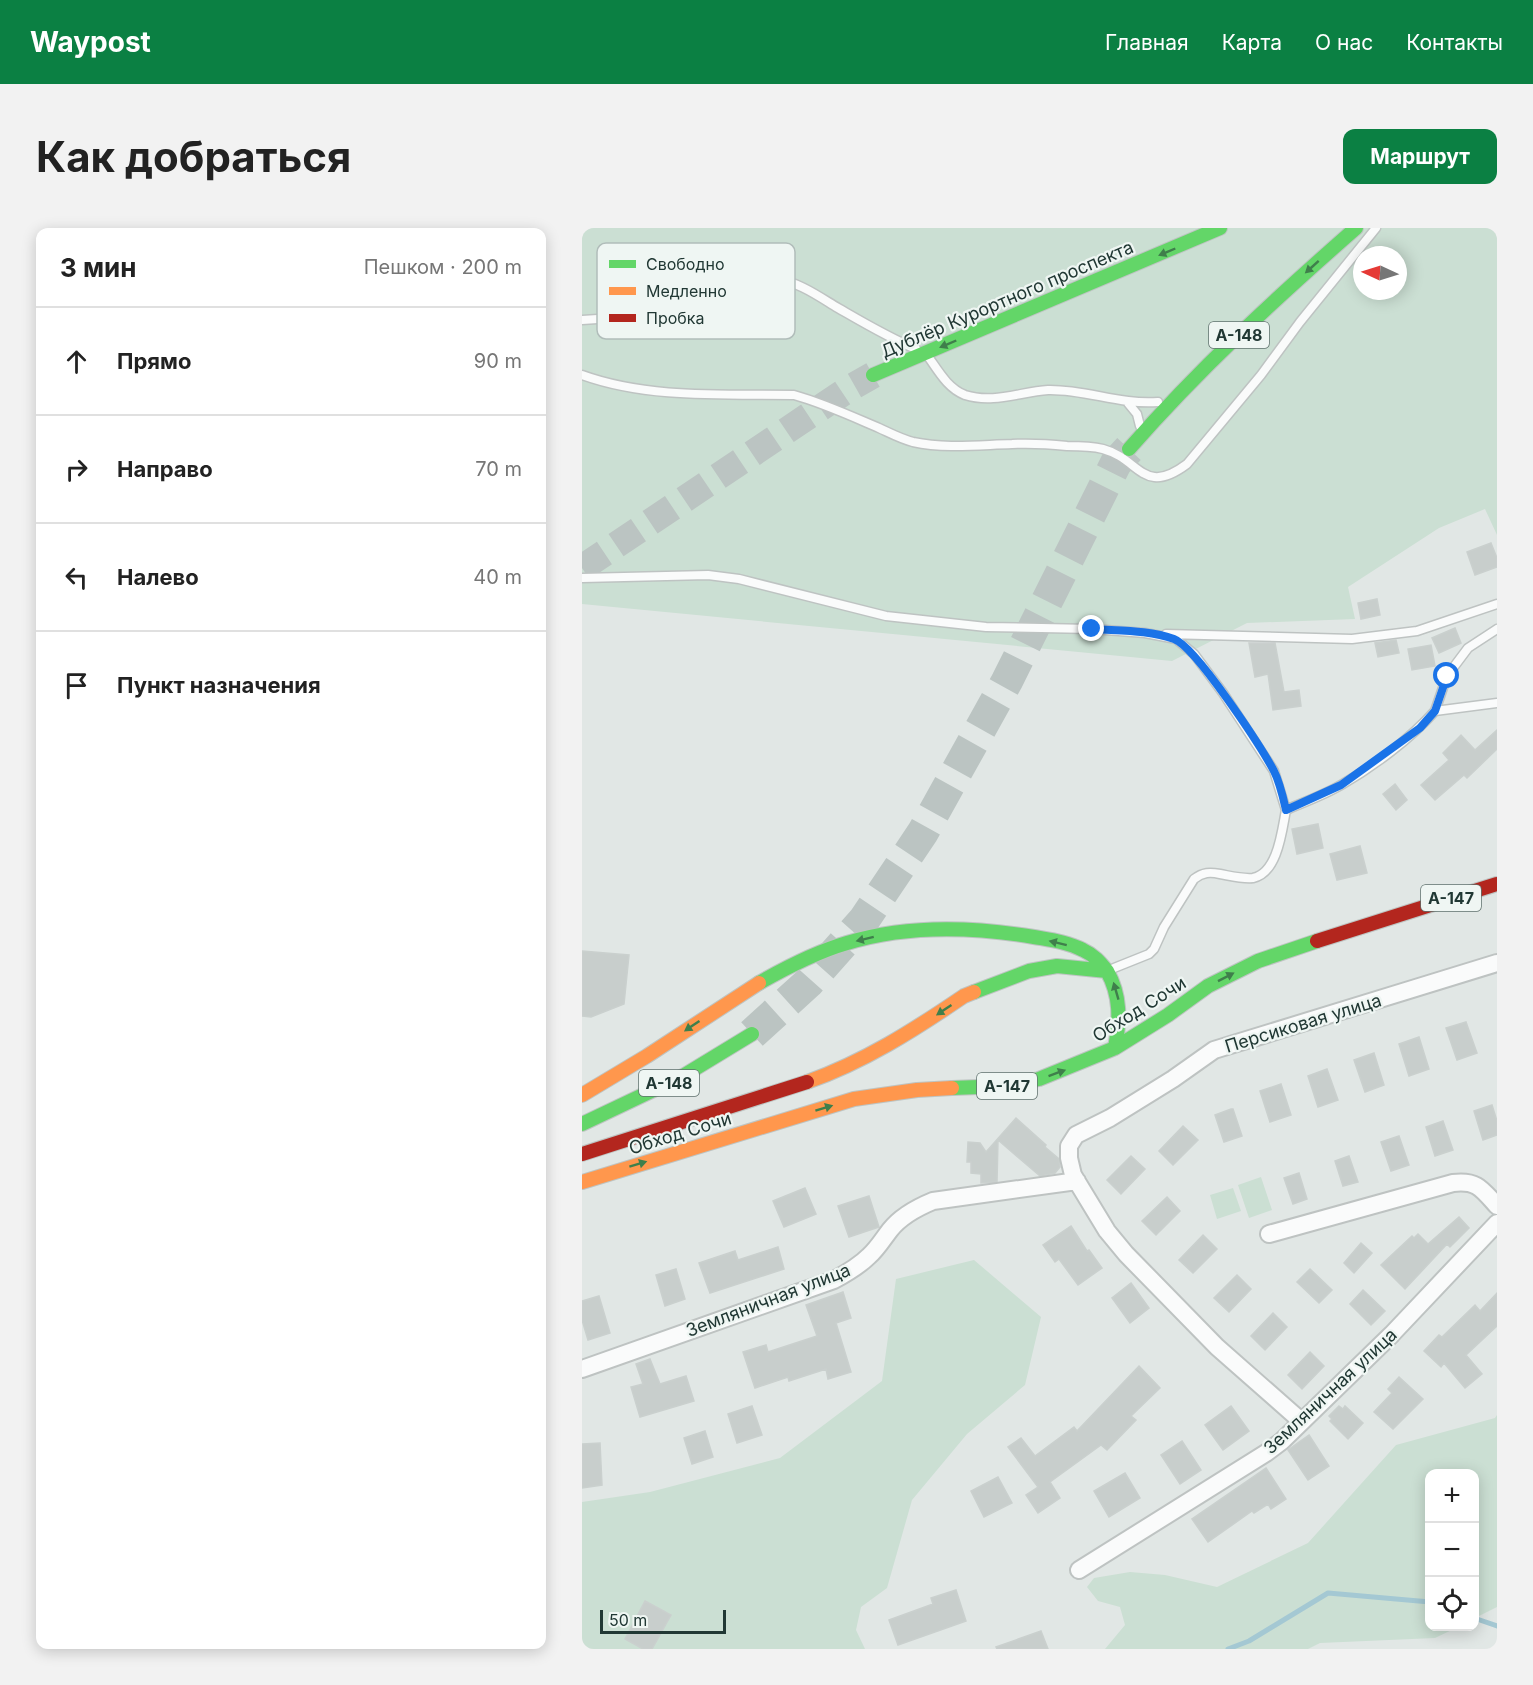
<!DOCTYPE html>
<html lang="ru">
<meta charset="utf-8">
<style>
:root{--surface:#fff;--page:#f2f2f2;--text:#222;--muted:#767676;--line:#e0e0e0;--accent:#0b8043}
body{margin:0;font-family:Inter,sans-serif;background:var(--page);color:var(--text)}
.controls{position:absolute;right:18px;bottom:18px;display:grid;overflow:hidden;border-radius:12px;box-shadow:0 3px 15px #0003}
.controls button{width:54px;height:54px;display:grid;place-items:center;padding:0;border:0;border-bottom:2px solid var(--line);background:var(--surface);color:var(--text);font:30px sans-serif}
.compass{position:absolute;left:771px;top:18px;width:54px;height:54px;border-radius:50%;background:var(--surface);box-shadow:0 3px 15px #0003;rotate:274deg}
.scale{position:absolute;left:18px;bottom:15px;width:126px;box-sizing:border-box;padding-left:6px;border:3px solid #213834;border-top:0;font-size:16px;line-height:21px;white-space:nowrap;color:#213834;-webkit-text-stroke:4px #eff6f3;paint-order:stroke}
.stop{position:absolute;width:18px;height:18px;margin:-14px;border:4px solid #1a73e8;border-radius:50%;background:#fff}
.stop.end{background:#1a73e8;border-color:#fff;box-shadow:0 2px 6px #0008}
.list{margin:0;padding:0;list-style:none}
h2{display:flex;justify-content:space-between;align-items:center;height:78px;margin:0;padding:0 24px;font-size:26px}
h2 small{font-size:20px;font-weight:400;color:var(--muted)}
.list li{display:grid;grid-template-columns:39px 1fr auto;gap:18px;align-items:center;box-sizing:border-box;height:108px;padding:0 24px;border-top:2px solid var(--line)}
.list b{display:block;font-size:22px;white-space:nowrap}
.list em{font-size:20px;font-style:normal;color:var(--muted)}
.icon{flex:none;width:33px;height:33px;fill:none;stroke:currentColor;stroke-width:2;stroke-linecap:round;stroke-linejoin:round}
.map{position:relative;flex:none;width:915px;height:1421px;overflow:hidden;border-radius:12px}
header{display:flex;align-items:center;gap:36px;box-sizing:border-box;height:84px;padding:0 30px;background:var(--accent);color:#fff}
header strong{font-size:28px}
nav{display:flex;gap:33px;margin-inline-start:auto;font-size:21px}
.intro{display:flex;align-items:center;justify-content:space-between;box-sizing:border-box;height:144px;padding:0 36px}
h1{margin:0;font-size:42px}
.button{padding:15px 27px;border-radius:12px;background:var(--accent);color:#fff;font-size:21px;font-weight:700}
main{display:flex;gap:36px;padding:0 36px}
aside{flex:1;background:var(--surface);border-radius:12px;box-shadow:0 3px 15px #0003}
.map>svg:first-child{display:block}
.green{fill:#cbdfd3;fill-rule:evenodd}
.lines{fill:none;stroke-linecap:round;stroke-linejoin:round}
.stream{stroke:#a4c8d3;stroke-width:5}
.building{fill:#c8cecc;stroke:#cad0ce;stroke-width:1.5}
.primary-tunnel{stroke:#bbc4c2;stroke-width:27;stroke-dasharray:27 14;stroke-linecap:butt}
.highway-tunnel{stroke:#bbc4c2;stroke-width:32;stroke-dasharray:32 16;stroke-linecap:butt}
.lane-casing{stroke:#bec3c2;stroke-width:11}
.street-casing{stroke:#bec3c2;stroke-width:20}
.fast-casing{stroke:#bec4c2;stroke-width:16}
.slow-casing{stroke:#bec4c2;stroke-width:16}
.jam-casing{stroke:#bec4c2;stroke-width:16}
.lane{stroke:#fafbfb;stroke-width:8}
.street{stroke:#fafbfb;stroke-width:16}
.fast{stroke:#63d668;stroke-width:14}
.slow{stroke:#ff974d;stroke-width:14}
.jam{stroke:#b3261e;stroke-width:14}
.oneway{fill:#3f7f4b}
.route{stroke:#1a73e8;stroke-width:8}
.labels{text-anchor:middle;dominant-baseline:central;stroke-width:4.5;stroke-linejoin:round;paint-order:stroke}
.shield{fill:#eff6f3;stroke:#5f716d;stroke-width:1.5}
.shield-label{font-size:16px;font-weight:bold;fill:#213834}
.street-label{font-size:18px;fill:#213834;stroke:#eff6f3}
.key{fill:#eff6f3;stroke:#b1bdba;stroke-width:1.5}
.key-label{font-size:16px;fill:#213834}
</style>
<header>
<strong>Waypost</strong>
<nav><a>Главная</a><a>Карта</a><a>О нас</a><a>Контакты</a></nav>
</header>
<div class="intro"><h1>Как добраться</h1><a class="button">Маршрут</a></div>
<main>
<aside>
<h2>3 мин<small>Пешком · 200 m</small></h2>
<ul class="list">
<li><svg class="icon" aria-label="ahead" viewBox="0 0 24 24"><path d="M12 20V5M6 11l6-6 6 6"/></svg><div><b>Прямо</b></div><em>90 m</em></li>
<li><svg class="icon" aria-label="right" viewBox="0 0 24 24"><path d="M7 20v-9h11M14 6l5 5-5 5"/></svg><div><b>Направо</b></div><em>70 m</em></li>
<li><svg class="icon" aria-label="left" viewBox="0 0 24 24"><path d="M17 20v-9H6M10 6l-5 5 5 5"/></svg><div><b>Налево</b></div><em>40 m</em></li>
<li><svg class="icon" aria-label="arrive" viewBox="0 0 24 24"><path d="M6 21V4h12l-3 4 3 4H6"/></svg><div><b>Пункт назначения</b></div></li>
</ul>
</aside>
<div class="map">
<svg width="915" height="1421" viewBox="0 0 915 1421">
<rect width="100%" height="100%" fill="#e1e7e5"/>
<path class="green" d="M 0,0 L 915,0 L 915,307 L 903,281 L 857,300 L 766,359 L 773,391 L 665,395 L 590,433 L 0,376 ZM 780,27 L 816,27 L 816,63 L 780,63 Z
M 679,949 L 690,982 L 667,990 L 656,957 Z
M 651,960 L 659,983 L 635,991 L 628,967 Z
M 392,1032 L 459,1089 L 443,1157 L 385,1206 L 330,1272 L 305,1360 L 279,1379 L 274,1402 L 283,1421 L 0,1421 L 0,1274 L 68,1264 L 198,1230 L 300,1153 L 314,1051 Z
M 915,1187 L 915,1379 L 893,1390 L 892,1246 L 848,1246 L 848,1398 L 876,1399 L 853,1410 L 738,1415 L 726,1421 L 523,1421 L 543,1397 L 538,1379 L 516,1373 L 505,1359 L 512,1350 L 548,1344 L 583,1347 L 635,1359 L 726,1315 L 814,1217 L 913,1190 Z"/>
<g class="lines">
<path class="stream" d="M 892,1390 L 915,1398
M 646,1421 L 667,1413 L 746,1365 L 848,1374"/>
</g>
<path class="building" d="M 909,315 L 915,330 L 915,339 L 893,347 L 885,324 Z
M 795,371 L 798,387 L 779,391 L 776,375 Z
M 873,400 L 879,415 L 857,425 L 850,410 Z
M 814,412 L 817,425 L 796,429 L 793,415 Z
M 667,415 L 693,415 L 702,464 L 717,462 L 719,478 L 691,482 L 686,446 L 673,449 Z
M 849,417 L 853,438 L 830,442 L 826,421 Z
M 915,502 L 915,521 L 885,550 L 882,547 L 853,572 L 839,557 L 867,532 L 861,525 L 879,507 L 893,522 Z
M 813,556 L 825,572 L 814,582 L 801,566 Z
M 736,596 L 741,620 L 715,626 L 710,601 Z
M 778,618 L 785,645 L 755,652 L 748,626 Z
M 0,723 L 47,727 L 42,776 L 9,789 L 0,788 Z
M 884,794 L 895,825 L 875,832 L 864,800 Z
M 837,809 L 847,841 L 827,848 L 817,816 Z
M 792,825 L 802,857 L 783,864 L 772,832 Z
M 745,841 L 756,872 L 736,879 L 726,848 Z
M 699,856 L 709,887 L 688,894 L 678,863 Z
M 910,877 L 915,893 L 915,907 L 901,912 L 892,883 Z
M 649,881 L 651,881 L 660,908 L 642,914 L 633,887 Z
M 434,890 L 464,917 L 463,919 L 477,931 L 478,939 L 473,945 L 458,948 L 416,912 L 415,954 L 399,955 L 399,946 L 389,945 L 389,934 L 385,934 L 386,914 L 398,915 L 404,924 Z
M 861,893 L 871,922 L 853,928 L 844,899 Z
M 601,898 L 616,912 L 591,937 L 577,923 Z
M 817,908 L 827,937 L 809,943 L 799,914 Z
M 549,928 L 563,941 L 539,966 L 525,952 Z
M 767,928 L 776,954 L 761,958 L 753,933 Z
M 717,945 L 725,971 L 711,976 L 702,950 Z
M 223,960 L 234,986 L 202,999 L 191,973 Z
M 287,968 L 297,999 L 267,1009 L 256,978 Z
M 585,969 L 598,983 L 574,1007 L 560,993 Z
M 877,989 L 887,1000 L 868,1019 L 865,1016 L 823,1061 L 799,1037 L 830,1008 L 832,1010 L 836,1006 L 846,1016 Z
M 489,998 L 505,1023 L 507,1022 L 520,1040 L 496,1057 L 477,1031 L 473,1034 L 461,1017 Z
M 621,1007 L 635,1021 L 611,1045 L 597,1032 Z
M 779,1015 L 790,1025 L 772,1045 L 762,1035 Z
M 196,1019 L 202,1041 L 128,1065 L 117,1035 L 153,1023 L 156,1032 Z
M 94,1041 L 103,1071 L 83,1078 L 74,1047 Z
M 728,1041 L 750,1062 L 737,1075 L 715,1054 Z
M 655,1047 L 669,1061 L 647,1084 L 632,1070 Z
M 549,1055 L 567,1080 L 548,1095 L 530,1070 Z
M 781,1062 L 803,1083 L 789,1097 L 768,1076 Z
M 261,1064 L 269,1090 L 254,1095 L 269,1144 L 246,1151 L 244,1141 L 207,1153 L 206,1149 L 173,1160 L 161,1124 L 184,1117 L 186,1124 L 235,1108 L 224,1077 Z
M 915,1065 L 915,1098 L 884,1127 L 900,1146 L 883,1160 L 862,1135 L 859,1139 L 842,1123 L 857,1107 L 860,1109 L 893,1077 L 898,1083 Z
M 17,1068 L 28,1105 L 6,1112 L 0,1092 L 0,1073 Z
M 691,1085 L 705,1099 L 683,1122 L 669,1108 Z
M 728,1124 L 742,1138 L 720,1161 L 706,1147 Z
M 68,1131 L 78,1156 L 104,1148 L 112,1173 L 58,1189 L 49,1159 L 61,1156 L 54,1136 Z
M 557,1138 L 578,1160 L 549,1188 L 554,1192 L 525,1222 L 519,1217 L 468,1254 L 478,1270 L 456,1285 L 444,1267 L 456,1259 L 426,1219 L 439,1210 L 453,1228 L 492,1199 L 495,1203 Z
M 817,1149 L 841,1171 L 811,1201 L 792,1184 L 810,1165 L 806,1161 Z
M 170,1178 L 180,1207 L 155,1215 L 146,1186 Z
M 649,1178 L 667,1203 L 641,1222 L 623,1197 Z
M 757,1178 L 761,1181 L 763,1178 L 781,1195 L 766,1211 L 748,1193 L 750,1191 L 747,1188 Z
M 123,1203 L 131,1229 L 110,1236 L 102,1210 Z
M 727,1207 L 747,1238 L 726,1252 L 706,1222 Z
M 600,1213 L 619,1242 L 598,1256 L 579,1227 Z
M 18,1215 L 20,1257 L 0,1260 L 0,1216 Z
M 684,1240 L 704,1271 L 689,1281 L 686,1276 L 672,1285 L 670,1283 L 626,1314 L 610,1291 Z
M 543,1245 L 558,1270 L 527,1289 L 512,1263 Z
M 416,1249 L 430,1275 L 402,1289 L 389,1263 Z
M 374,1362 L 384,1393 L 316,1417 L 307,1392 L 351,1376 L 349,1370 Z
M 63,1373 L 89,1387 L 70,1421 L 61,1421 L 43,1411 Z
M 459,1403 L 466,1421 L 415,1421 L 414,1419 Z"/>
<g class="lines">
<path class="primary-tunnel" d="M 0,340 L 268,160 L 291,147"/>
<path class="highway-tunnel" d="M 170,806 L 226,755 L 282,692 L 341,604 L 425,453 L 534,235 L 547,221"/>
<defs>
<path id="lane" d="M 0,92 L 46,89 L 118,75 L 194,51 C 217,54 236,68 256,80 C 282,95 307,110 334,121
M 345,127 C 356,142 365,160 383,167 C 411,176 438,164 466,162 C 504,161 537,177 576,174
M 0,147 C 66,171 143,166 212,167 C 241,175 269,188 297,200 C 308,205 319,211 331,214 C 364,221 396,217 430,216 C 448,215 466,216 485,218 C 496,218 509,218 521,221 C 558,231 561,269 605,236 L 679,147 L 718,94 L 794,0
M 546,175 L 555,186 L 558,198
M 0,350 L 126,347 L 157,351 L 304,388 L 404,399 L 510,401 L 563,405 L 594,411 L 612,426 L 641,465 L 692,543 L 704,582 C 722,574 742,567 759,557 C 792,538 828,511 853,483 L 915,475
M 584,406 L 770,411 L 835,403 L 915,376
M 853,483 L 865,448 L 886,420 L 915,401
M 532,740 L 567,726 L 572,721 L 582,699 L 612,651 C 621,644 628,644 638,646 C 649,648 660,651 671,650 C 696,645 700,602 704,582"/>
<path id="street" d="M 687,1006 L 871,955 C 895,952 900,961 915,978
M 0,1141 L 252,1052 C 265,1045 277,1038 287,1028 C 295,1021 301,1011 308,1002 C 319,988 334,980 351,973 L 495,953
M 719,1193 L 635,1119 L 544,1026 L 525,1003 L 491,947 L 487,930 L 487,918 L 494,907 L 528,890 L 591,851 L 632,822 L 915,735
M 497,1342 L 684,1225 L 700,1213 L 810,1106 L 915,995"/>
<path id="fast" d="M 291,147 L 638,0
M 547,221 C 617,141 694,70 774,0
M 177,755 C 205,739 234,724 265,715 C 324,697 392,699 452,709 C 469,712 486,714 501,722 C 512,727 518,734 525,743
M 392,764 L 447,743 L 475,738 L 525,743 C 539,768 538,792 533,820
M 370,860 L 423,858 L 457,851 L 533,820 L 586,787 L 626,758 L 676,733 L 735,713
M 0,896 L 101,848 L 170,806"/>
<path id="slow" d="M 225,854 C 282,834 332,802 382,768 L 392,764
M 0,867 L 65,828 L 177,755
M 0,954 L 272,871 L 335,862 L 370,860"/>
<path id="jam" d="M 735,713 L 915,656
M 0,926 L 225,854"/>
</defs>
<use href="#lane" class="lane-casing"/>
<use href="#street" class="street-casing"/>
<use href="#fast" class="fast-casing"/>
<use href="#slow" class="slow-casing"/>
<use href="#jam" class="jam-casing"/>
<use href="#lane" class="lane"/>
<use href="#street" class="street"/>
<use href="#fast" class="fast"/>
<use href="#slow" class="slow"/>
<use href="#jam" class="jam"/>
</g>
<defs><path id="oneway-solid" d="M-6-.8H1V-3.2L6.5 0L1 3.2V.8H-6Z" transform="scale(1.5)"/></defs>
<g class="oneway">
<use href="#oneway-solid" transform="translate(585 24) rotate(157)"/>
<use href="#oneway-solid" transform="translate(730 39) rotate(138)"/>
<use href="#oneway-solid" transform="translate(366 116) rotate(157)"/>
<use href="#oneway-solid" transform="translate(283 711) rotate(166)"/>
<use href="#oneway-solid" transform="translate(476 715) rotate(-166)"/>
<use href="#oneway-solid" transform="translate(644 749) rotate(-27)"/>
<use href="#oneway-solid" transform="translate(534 763) rotate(-106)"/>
<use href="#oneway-solid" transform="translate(362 782) rotate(146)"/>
<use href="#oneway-solid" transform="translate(110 798) rotate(146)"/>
<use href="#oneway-solid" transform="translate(475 845) rotate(-20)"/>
<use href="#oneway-solid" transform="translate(242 880) rotate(-17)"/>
<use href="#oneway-solid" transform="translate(56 936) rotate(-17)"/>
</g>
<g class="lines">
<path class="route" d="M 510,401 C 537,403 567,402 592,411 C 614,419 679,519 692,543 C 698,555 701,569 704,582 L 759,557 L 838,500 L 853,483 L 865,448"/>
</g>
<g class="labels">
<g class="shield">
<rect x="627" y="94" width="60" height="26" rx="4.5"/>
<rect x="839" y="657" width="60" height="26" rx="4.5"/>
<rect x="57" y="842" width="60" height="26" rx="4.5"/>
<rect x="395" y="845" width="60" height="26" rx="4.5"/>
</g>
<g class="shield-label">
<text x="657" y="107">А-148</text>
<text x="869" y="670">А-147</text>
<text x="87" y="855">А-148</text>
<text x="425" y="858">А-147</text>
</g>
<g class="street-label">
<text transform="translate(425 71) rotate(-23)">Дублёр Курортного проспекта</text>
<text transform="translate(557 781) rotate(-32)">Обход Сочи</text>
<text transform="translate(721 795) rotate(-17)">Персиковая улица</text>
<text transform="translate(98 905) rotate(-17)">Обход Сочи</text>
<text transform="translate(186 1072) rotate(-21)">Земляничная улица</text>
<text transform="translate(748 1163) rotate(-43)">Земляничная улица</text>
</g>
</g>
<rect x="15" y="15" width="198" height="96" rx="9" class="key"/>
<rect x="27" y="32" width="27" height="8" fill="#63d668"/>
<rect x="27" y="59" width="27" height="8" fill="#ff974d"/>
<rect x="27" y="86" width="27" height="8" fill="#b3261e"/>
<g class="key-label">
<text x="64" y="42">Свободно</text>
<text x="64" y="69">Медленно</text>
<text x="64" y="96">Пробка</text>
</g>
</svg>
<div class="controls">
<button>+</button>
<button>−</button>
<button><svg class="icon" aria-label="locate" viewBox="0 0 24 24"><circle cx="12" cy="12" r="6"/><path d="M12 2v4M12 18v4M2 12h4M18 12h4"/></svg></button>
</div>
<svg class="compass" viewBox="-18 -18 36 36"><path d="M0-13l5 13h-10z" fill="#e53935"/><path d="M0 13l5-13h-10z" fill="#767676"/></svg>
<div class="scale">50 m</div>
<div class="stop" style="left:865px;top:448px"></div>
<div class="stop end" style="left:510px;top:401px"></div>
</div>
</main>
